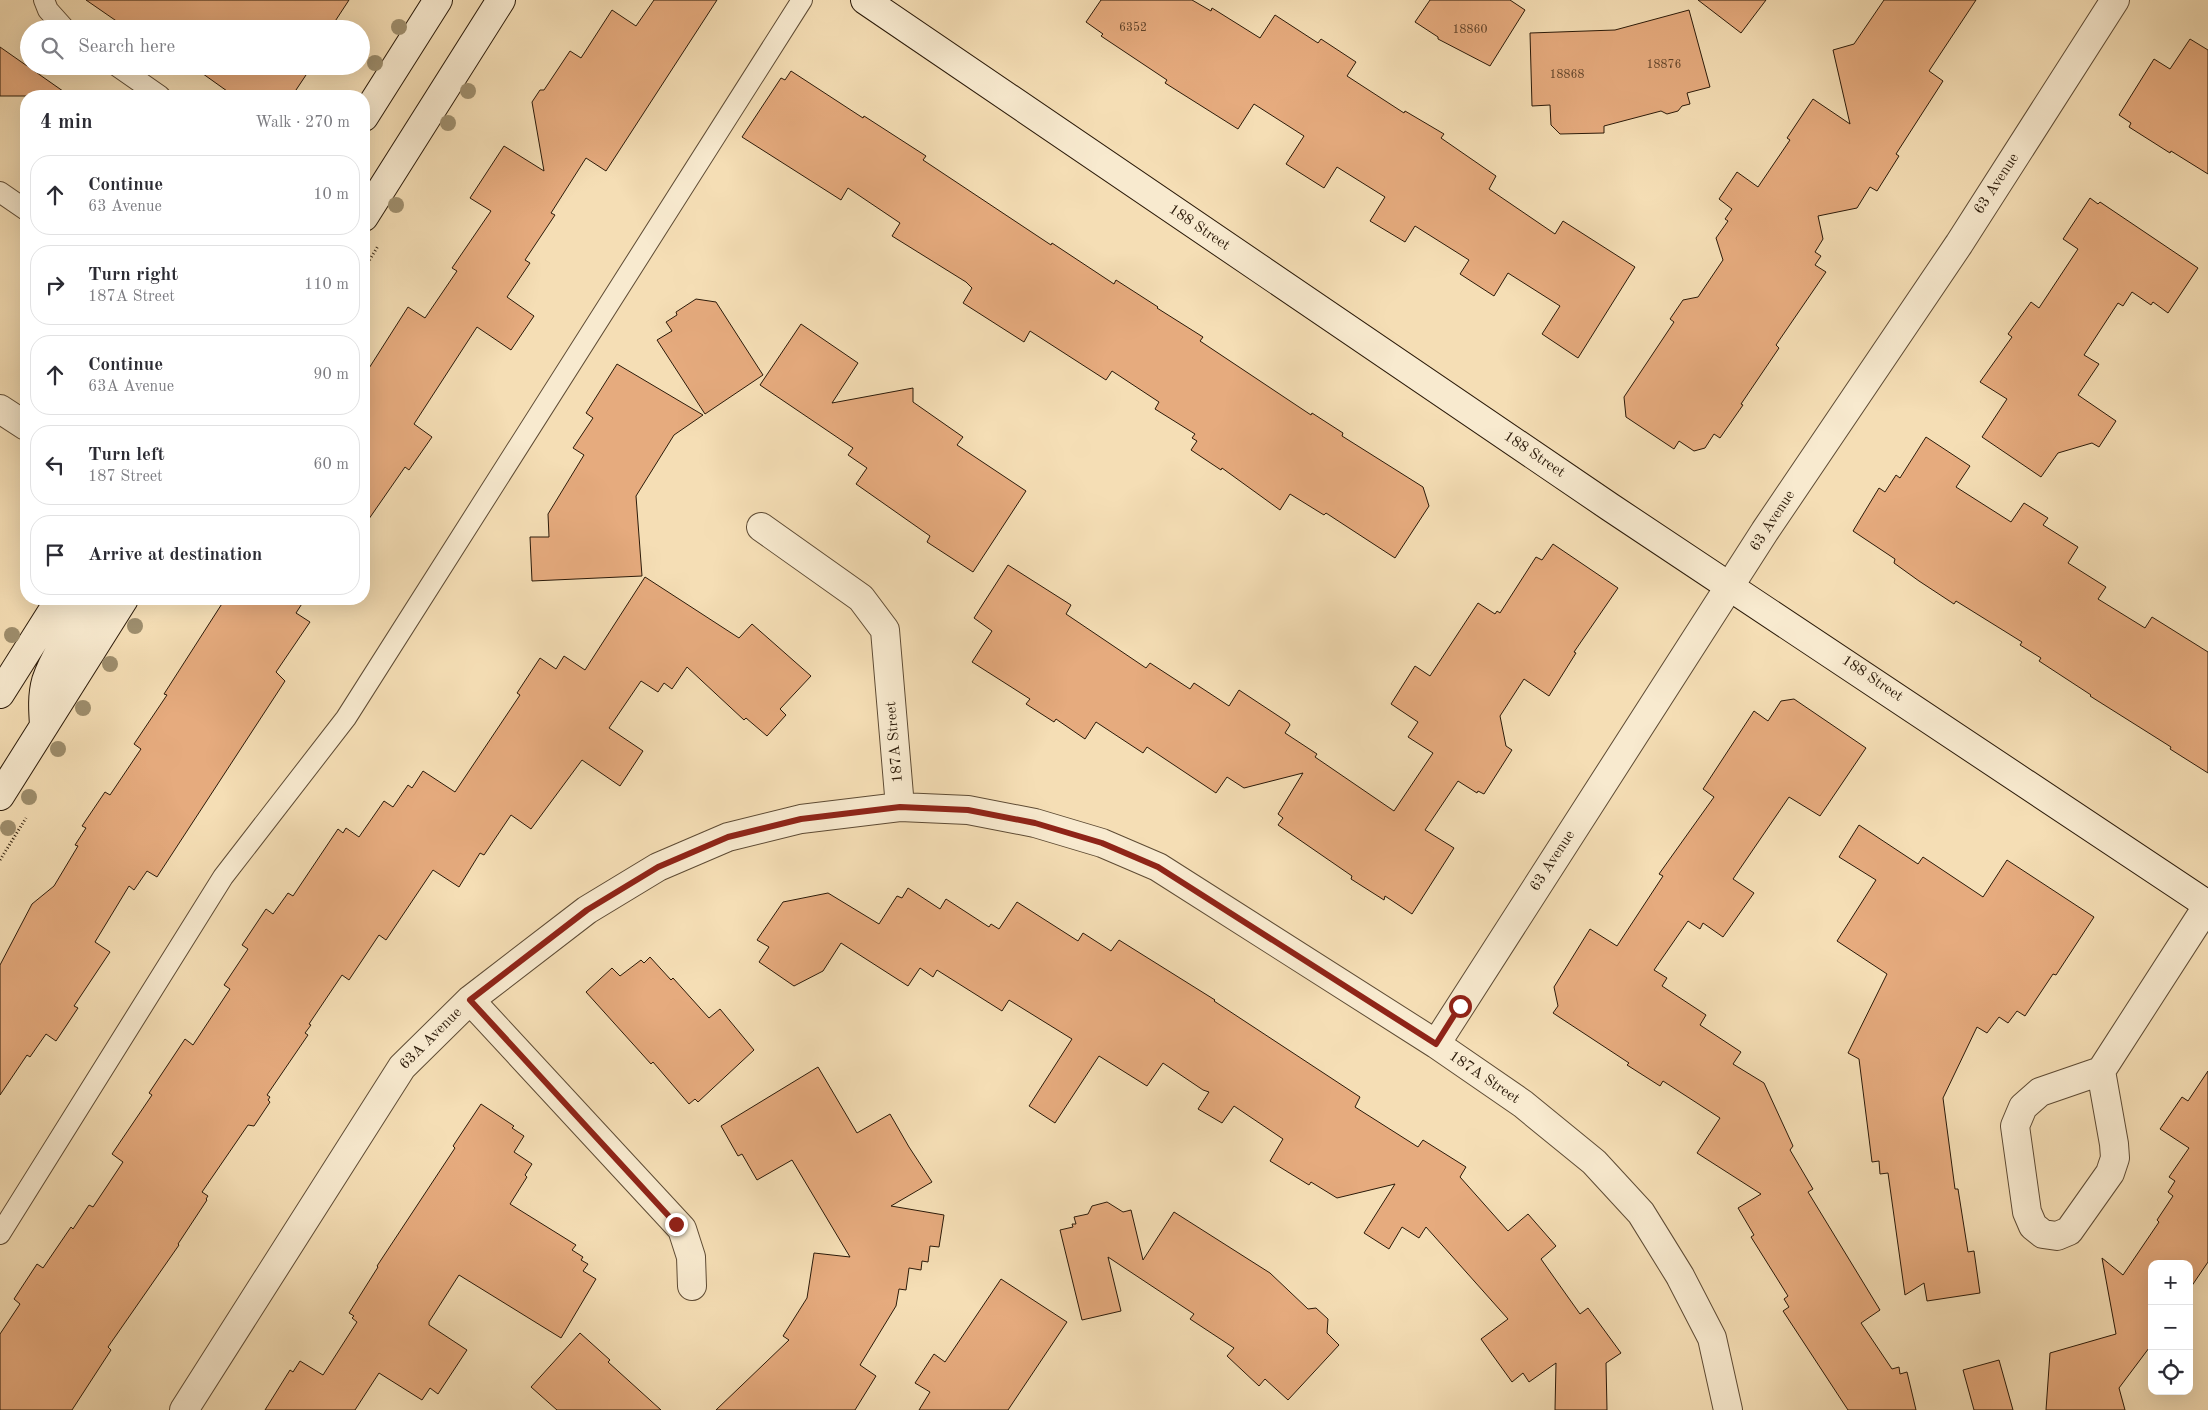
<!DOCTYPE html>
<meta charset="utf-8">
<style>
:root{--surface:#fff;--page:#f2f2f3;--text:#2b2b33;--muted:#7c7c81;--line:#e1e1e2}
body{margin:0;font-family:"Old Standard TT",serif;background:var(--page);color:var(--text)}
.controls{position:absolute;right:15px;bottom:15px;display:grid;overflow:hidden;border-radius:10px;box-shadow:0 5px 20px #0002}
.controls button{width:45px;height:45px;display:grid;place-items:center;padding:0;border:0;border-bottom:1px solid var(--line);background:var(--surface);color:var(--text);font:25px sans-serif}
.stop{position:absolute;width:15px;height:15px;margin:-11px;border:4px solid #8f2418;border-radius:50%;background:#fff}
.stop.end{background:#8f2418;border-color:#fff;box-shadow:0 1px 5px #0008}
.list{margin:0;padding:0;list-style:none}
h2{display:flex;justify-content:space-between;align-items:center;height:65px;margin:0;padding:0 20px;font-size:21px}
h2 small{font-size:16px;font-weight:400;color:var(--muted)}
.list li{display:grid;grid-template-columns:32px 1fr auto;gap:15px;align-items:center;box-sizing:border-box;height:80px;margin:0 10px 10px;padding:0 10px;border:1px solid var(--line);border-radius:20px}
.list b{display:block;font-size:19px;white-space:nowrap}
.list p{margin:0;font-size:16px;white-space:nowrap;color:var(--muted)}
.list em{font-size:16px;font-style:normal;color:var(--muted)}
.icon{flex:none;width:28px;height:28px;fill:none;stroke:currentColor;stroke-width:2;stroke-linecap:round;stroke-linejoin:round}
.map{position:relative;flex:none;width:2208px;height:1410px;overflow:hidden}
.search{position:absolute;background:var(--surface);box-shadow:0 5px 20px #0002;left:20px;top:20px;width:350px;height:55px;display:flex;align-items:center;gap:12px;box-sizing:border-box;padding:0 18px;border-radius:28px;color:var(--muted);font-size:19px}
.panel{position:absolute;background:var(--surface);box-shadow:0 5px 20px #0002;left:20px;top:90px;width:350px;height:515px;border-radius:20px}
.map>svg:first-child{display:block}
.building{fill:#e6ab7e;stroke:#2b1a09}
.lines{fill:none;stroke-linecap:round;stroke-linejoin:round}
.lane-casing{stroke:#5e4b34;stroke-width:22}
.street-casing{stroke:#5e4b34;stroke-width:30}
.secondary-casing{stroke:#2b1a09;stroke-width:30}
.path{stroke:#2b1a09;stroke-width:3;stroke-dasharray:1 2.5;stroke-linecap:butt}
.lane{stroke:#f8eacf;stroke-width:20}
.street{stroke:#f8eacf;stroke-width:28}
.secondary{stroke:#f8eacf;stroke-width:28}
.tree{fill:#9e8e6d}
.route{stroke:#8f2418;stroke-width:6}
.labels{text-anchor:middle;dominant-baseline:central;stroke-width:4;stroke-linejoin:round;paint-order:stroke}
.number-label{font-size:12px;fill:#5a3e26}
.street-label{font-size:15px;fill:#2b1a09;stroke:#f8eacf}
</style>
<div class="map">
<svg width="2208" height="1410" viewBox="0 0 2208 1410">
<rect width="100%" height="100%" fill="#f5deb5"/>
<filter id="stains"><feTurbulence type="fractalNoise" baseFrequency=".004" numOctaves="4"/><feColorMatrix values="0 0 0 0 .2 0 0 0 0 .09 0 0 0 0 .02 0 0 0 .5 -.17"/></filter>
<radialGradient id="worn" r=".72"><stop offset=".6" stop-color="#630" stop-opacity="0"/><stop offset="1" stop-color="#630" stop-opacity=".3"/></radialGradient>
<path class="building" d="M 86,0 L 349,0 L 330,29 L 128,29 Z
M 654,0 L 717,0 L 606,171 L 586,158 L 551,213 L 555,215 L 525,260 L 530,263 L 507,297 L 534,316 L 511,350 L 477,327 L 414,424 L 432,437 L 409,470 L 405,467 L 364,526 L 364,376 L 408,307 L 425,318 L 457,271 L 452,268 L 491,211 L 470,198 L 504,146 L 544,171 L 532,102 L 540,90 L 544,90 L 570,51 L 581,58 L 612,10 L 636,26 Z
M 1101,0 L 1192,0 L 1211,11 L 1212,8 L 1260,38 L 1275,15 L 1318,43 L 1321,39 L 1356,62 L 1347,76 L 1404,113 L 1405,111 L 1444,134 L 1441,138 L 1496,176 L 1489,189 L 1555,234 L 1563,221 L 1635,267 L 1578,358 L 1542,334 L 1560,306 L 1508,273 L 1494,296 L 1460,274 L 1469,260 L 1415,226 L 1405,242 L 1370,221 L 1385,197 L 1337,167 L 1324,188 L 1286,164 L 1304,136 L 1254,104 L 1238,129 L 1165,83 L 1167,80 L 1101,36 L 1103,34 L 1086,22 Z
M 1430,0 L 1510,0 L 1525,10 L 1490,66 L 1438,39 L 1438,37 L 1415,22 Z
M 1698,0 L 1766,0 L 1741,33 Z
M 1884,0 L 1976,0 L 1929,71 L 1943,81 L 1896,154 L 1899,156 L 1877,191 L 1870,187 L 1857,208 L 1818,216 L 1823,239 L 1815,252 L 1821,256 L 1815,265 L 1826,272 L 1776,345 L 1779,348 L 1741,404 L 1743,405 L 1720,438 L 1714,434 L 1705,448 L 1694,451 L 1679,441 L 1674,449 L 1626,417 L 1624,397 L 1674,322 L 1670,319 L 1683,300 L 1698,297 L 1723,260 L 1716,238 L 1728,221 L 1725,219 L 1732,209 L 1719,199 L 1737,172 L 1758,187 L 1790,140 L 1787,138 L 1813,99 L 1850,124 L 1833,50 L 1854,44 Z
M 1689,10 L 1710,87 L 1687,93 L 1690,104 L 1682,106 L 1678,111 L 1667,114 L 1661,111 L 1604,126 L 1604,133 L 1560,134 L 1551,125 L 1550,105 L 1532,106 L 1530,33 L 1615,30 Z
M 2190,39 L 2208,50 L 2208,174 L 2171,151 L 2170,153 L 2129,127 L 2131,123 L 2119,115 L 2154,59 L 2170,69 Z
M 0,47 L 70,96 L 0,96 Z
M 192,66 L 312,66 L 292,96 L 234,96 Z
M 791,71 L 863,118 L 864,116 L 926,156 L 923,160 L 1051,245 L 1052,243 L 1114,284 L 1116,280 L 1158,307 L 1157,308 L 1203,337 L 1200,341 L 1311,415 L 1312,413 L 1343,433 L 1342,436 L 1423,487 L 1429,506 L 1395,558 L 1326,513 L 1324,515 L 1290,494 L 1280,510 L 1222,468 L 1221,470 L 1191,450 L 1197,441 L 1192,438 L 1195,434 L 1155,409 L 1159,402 L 1112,371 L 1106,380 L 1030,331 L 1024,342 L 963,303 L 972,288 L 966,282 L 892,236 L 900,223 L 848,188 L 841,200 L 742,137 L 781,78 L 785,80 Z
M 2090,198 L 2098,204 L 2100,202 L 2198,268 L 2168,313 L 2153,302 L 2151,305 L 2132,292 L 2123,306 L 2118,303 L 2084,355 L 2099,364 L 2078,395 L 2116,421 L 2099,447 L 2092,443 L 2058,453 L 2041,477 L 1982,437 L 2007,399 L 1980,382 L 2012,337 L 2008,334 L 2031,302 L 2039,308 L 2078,249 L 2063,239 Z
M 696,299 L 716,302 L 763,375 L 705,414 L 657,340 L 672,331 L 666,322 L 677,315 L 676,312 Z
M 801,324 L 858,363 L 832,403 L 913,388 L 913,402 L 963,437 L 957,445 L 1026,491 L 973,572 L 927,542 L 930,536 L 856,484 L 867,468 L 848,455 L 853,448 L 760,385 Z
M 617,364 L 703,415 L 674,435 L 636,496 L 642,576 L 532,581 L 530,537 L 549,537 L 548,514 L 584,455 L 573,448 L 593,418 L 586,413 Z
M 1926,437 L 1970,466 L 1956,487 L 2011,522 L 2024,503 L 2048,518 L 2043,525 L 2078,547 L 2068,563 L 2106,587 L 2098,599 L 2145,628 L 2152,617 L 2208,652 L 2208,773 L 2170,749 L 2171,747 L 2090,696 L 2091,695 L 2039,661 L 2041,658 L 2020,645 L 2022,642 L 1956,601 L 1954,604 L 1919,581 L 1894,563 L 1895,559 L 1853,531 L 1879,488 L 1885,492 L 1896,475 L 1900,478 Z
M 1553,544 L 1618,588 L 1574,652 L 1576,653 L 1549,696 L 1524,679 L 1500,716 L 1506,746 L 1512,750 L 1484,794 L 1478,791 L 1477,793 L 1458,781 L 1425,830 L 1454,848 L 1412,914 L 1385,896 L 1384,900 L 1351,879 L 1352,876 L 1278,825 L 1283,818 L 1278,814 L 1303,773 L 1244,788 L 1227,777 L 1216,793 L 1147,747 L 1143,753 L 1096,722 L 1085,739 L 1056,719 L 1054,722 L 1026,704 L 1030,699 L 972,662 L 992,631 L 974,618 L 1008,565 L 1071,605 L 1066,614 L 1146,668 L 1150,663 L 1190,689 L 1194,683 L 1229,706 L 1239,690 L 1289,723 L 1290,725 L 1285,733 L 1317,754 L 1315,757 L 1394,811 L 1433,753 L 1408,737 L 1418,722 L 1391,704 L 1415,666 L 1430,676 L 1478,603 L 1495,614 L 1497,611 L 1500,613 L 1536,557 L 1542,560 Z
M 645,577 L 739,638 L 752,624 L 811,676 L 780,709 L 786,715 L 767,736 L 746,718 L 744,720 L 687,667 L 672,689 L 664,683 L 658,692 L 641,681 L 609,728 L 643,751 L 620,786 L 582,760 L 531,829 L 511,815 L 484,855 L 480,853 L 459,887 L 433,870 L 386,940 L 379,935 L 349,980 L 342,975 L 309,1024 L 311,1025 L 305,1033 L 308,1035 L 267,1095 L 270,1097 L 268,1100 L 270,1102 L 254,1126 L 248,1125 L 202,1192 L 208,1196 L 206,1199 L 207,1200 L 178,1244 L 179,1245 L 108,1347 L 111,1350 L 72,1410 L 0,1410 L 0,1334 L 20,1304 L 14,1299 L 37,1264 L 43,1268 L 71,1227 L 73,1229 L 89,1205 L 93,1207 L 123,1162 L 112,1154 L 152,1095 L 149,1093 L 185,1039 L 193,1045 L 230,989 L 224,985 L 248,949 L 242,945 L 266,909 L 273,914 L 288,893 L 293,896 L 338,829 L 343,833 L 346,828 L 359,837 L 384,801 L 393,807 L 408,785 L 412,788 L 423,771 L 455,792 L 520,695 L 517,693 L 540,658 L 556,669 L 564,656 L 585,670 Z
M 225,599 L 305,599 L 296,613 L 310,622 L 276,672 L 285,681 L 157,877 L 147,871 L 134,890 L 129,886 L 95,942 L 110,952 L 74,1006 L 78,1008 L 56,1041 L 46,1034 L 30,1057 L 27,1055 L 0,1095 L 0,965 L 32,904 L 54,886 L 78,846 L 75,845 L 86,828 L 82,826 L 105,792 L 110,795 L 141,749 L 134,744 L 167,695 L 164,694 Z
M 1794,699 L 1866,748 L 1820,816 L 1789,797 L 1733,879 L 1754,893 L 1723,937 L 1703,923 L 1700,929 L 1688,921 L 1654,970 L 1667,978 L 1662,986 L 1706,1015 L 1700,1025 L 1741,1052 L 1733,1064 L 1764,1083 L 1793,1146 L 1790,1150 L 1813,1189 L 1808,1192 L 1880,1310 L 1861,1323 L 1892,1369 L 1899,1367 L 1900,1374 L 1907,1372 L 1916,1410 L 1848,1410 L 1783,1311 L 1789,1307 L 1784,1299 L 1788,1296 L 1751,1237 L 1754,1235 L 1738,1208 L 1761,1194 L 1697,1153 L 1720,1118 L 1663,1081 L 1660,1086 L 1627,1065 L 1629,1063 L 1553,1013 L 1558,1006 L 1554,987 L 1590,929 L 1617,946 L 1663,876 L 1659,874 L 1714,797 L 1703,789 L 1754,711 L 1768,721 L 1781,701 Z
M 1859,825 L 1918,864 L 1923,857 L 1983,897 L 2007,860 L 2094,917 L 2056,975 L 2053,974 L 2025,1016 L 2017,1011 L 2008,1023 L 1999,1017 L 1987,1033 L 1977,1027 L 1943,1098 L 1955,1189 L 1958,1189 L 1968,1252 L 1974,1251 L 1980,1293 L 1927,1301 L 1924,1283 L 1905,1295 L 1888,1173 L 1880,1174 L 1879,1161 L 1872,1162 L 1859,1059 L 1848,1053 L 1887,974 L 1837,941 L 1876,880 L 1839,857 Z
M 908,888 L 940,909 L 946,899 L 989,927 L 991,924 L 999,929 L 1017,902 L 1078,941 L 1083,933 L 1111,951 L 1119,940 L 1215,1000 L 1214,1001 L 1360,1097 L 1355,1107 L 1418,1147 L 1423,1140 L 1466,1167 L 1460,1177 L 1508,1231 L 1528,1214 L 1556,1246 L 1541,1259 L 1580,1314 L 1588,1308 L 1621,1353 L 1606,1363 L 1607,1410 L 1555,1410 L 1556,1363 L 1529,1382 L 1523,1373 L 1512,1382 L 1481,1339 L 1508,1319 L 1426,1227 L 1419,1238 L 1402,1227 L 1389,1249 L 1364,1233 L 1395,1184 L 1337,1198 L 1311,1182 L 1309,1185 L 1270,1161 L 1283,1139 L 1234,1106 L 1222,1123 L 1198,1109 L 1209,1092 L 1203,1090 L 1163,1063 L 1147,1086 L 1099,1056 L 1055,1123 L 1029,1106 L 1072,1039 L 1009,1000 L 1002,1011 L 937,970 L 933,977 L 920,968 L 908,986 L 841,943 L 823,971 L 794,986 L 759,962 L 769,947 L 757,940 L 783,902 L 828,893 L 879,924 L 897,896 L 902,898 Z
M 650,957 L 671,980 L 673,978 L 709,1018 L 720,1009 L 754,1050 L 698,1102 L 695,1099 L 689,1104 L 653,1062 L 651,1064 L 586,992 L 612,968 L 620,976 L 641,960 L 644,963 Z
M 818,1067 L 857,1133 L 890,1114 L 909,1147 L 932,1182 L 891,1206 L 944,1215 L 939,1247 L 930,1246 L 928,1262 L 922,1261 L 921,1270 L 909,1268 L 906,1290 L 899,1289 L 896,1306 L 860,1365 L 876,1376 L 855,1410 L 716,1410 L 789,1340 L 783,1336 L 807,1298 L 814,1253 L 850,1257 L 792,1160 L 757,1180 L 742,1154 L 738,1156 L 721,1126 Z
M 2208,1071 L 2208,1262 L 2189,1290 L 2189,1264 L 2152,1264 L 2152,1344 L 2119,1388 L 2125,1410 L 2046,1410 L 2050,1353 L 2116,1334 L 2102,1258 L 2123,1275 L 2159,1222 L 2157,1220 L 2173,1196 L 2168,1192 L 2175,1181 L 2169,1177 L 2189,1148 L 2160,1129 L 2182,1097 L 2188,1101 Z
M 481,1104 L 514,1126 L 512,1128 L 524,1136 L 514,1152 L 532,1164 L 525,1175 L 527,1177 L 510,1204 L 576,1245 L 572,1250 L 583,1257 L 581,1260 L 588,1264 L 583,1271 L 596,1279 L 561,1338 L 459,1275 L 429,1322 L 429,1325 L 467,1350 L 438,1394 L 430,1388 L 422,1400 L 379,1373 L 355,1410 L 265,1410 L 290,1370 L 293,1372 L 300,1361 L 323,1375 L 357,1322 L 352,1318 L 354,1316 L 349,1313 L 378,1267 L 377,1266 L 455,1148 L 453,1146 Z
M 1107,1202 L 1123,1212 L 1131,1210 L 1143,1260 L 1174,1212 L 1270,1273 L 1308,1309 L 1316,1308 L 1328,1319 L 1327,1333 L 1339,1345 L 1288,1400 L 1265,1379 L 1259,1386 L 1227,1356 L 1234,1348 L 1190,1319 L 1194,1314 L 1108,1257 L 1121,1311 L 1082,1320 L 1060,1230 L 1073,1227 L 1072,1224 L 1076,1224 L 1074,1217 L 1088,1214 L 1092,1206 Z
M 1001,1279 L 1067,1322 L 1008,1410 L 919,1410 L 930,1392 L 915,1383 L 934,1354 L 945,1362 Z
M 580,1333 L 610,1360 L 608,1362 L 661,1410 L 557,1410 L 531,1387 Z
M 1999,1360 L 2013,1410 L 1974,1410 L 1963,1370 Z"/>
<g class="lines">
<defs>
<path id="lane" d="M 44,0 L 48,10 L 65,29
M 117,66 L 160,96
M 0,192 L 26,210
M 0,1234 L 223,877 L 346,718 L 802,0"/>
<path id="street" d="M 0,409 L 26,426
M 761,527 L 861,598 L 885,630 L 900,807
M 470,1000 L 682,1229 L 691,1257 L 692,1286
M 1436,1044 L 1765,531 L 1959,244 L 2115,0
M 2101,1071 L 2114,1144 L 2115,1158 L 2110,1173 L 2069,1231 L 2057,1236 L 2043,1234 L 2033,1226 L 2027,1212 L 2015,1126 L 2023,1107 L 2040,1092 L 2101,1071 L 2208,905
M 184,1410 L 402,1067 L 470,1000 L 587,910 L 658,867 L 728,837 L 801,819 L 900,807 L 968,810 L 1035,823 L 1102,843 L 1158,867 L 1436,1044 L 1523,1104 L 1594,1162 L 1641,1213 L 1680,1276 L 1712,1338 L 1728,1410"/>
<path id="secondary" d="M 865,0 L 1610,507 L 2208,905
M 364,117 L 438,0
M 364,217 L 501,0
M 0,694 L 60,599
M 44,725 C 43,710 42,695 46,681 C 56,652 77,625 93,599
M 0,796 L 124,599"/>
</defs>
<use href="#lane" class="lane-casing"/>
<use href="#street" class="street-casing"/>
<use href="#secondary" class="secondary-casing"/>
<path class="path" d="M 364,269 L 378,246
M 0,860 L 26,818"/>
<use href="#lane" class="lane"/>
<use href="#street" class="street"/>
<use href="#secondary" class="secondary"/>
</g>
<g class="tree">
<circle cx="399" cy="27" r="8"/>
<circle cx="375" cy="63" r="8"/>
<circle cx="468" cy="91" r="8"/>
<circle cx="448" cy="123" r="8"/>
<circle cx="396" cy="205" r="8"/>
<circle cx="135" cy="626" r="8"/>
<circle cx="12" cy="635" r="8"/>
<circle cx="110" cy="664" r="8"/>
<circle cx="83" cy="708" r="8"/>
<circle cx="58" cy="749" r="8"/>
<circle cx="29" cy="797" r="8"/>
<circle cx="8" cy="828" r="8"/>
</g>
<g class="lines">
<path class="route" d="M 676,1224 L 470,1000 L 587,910 L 658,867 L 728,837 L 801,819 L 900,807 L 968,810 L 1035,823 L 1102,843 L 1158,867 L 1436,1044 L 1460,1006"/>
</g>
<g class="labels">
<g class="number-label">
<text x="1133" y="28">6352</text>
<text x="1470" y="30">18860</text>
<text x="1664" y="65">18876</text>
<text x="1567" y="75">18868</text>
</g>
<g class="street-label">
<text transform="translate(1997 184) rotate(-57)">63 Avenue</text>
<text transform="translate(1199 228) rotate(34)">188 Street</text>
<text transform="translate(1534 455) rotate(34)">188 Street</text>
<text transform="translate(1773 521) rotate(-57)">63 Avenue</text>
<text transform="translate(1872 679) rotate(34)">188 Street</text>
<text transform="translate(895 742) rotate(-95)">187A Street</text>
<text transform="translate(1553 861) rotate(-57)">63 Avenue</text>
<text transform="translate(431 1039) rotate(-45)">63A Avenue</text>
<text transform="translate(1484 1078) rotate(34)">187A Street</text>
</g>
</g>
<rect width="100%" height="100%" filter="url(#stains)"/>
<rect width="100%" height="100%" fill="url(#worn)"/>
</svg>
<div class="controls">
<button>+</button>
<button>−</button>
<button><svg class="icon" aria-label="locate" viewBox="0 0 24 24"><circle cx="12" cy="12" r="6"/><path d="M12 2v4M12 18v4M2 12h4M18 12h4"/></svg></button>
</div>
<div class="stop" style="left:1460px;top:1006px"></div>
<div class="stop end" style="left:676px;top:1224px"></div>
<div class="search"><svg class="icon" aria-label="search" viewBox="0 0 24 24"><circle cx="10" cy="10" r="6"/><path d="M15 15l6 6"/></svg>Search here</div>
<section class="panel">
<h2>4 min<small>Walk · 270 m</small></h2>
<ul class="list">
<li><svg class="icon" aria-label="ahead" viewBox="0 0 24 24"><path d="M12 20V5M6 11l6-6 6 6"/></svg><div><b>Continue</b><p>63 Avenue</p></div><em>10 m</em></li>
<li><svg class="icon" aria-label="right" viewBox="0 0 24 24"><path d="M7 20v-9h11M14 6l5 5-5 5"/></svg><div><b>Turn right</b><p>187A Street</p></div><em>110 m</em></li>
<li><svg class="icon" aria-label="ahead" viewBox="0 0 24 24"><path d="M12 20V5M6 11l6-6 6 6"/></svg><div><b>Continue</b><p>63A Avenue</p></div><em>90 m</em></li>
<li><svg class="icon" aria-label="left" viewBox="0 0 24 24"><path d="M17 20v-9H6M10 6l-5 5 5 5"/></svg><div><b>Turn left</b><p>187 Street</p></div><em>60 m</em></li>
<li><svg class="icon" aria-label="arrive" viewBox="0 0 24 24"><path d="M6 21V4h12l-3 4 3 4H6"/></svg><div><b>Arrive at destination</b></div></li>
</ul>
</section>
</div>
